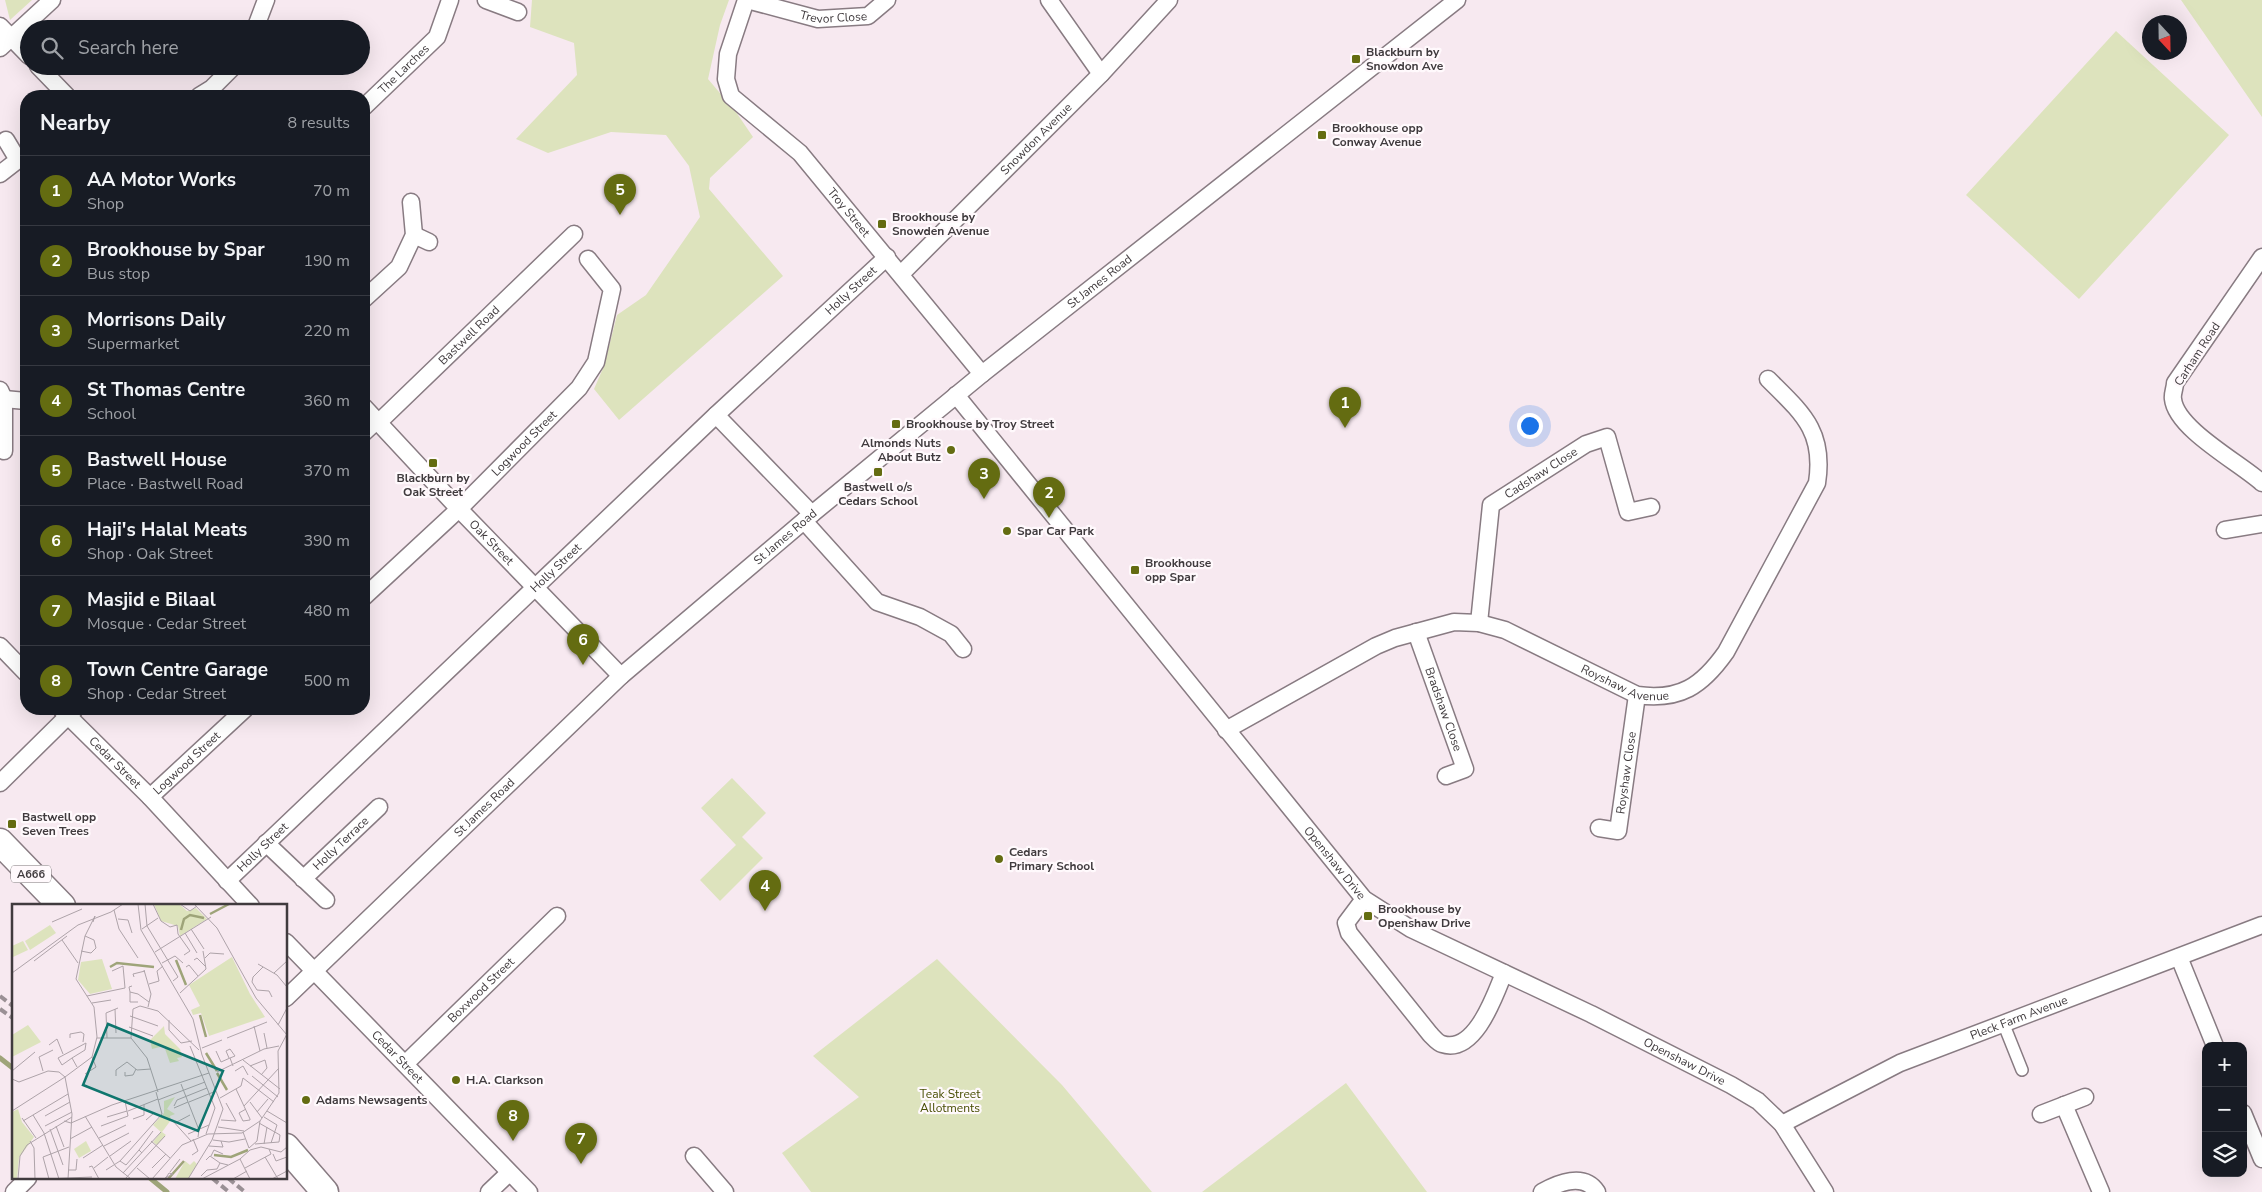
<!DOCTYPE html>
<meta charset="utf-8">
<style>
:root{--surface:#171b24;--page:#242831;--text:#f1f3f6;--muted:#9ea1a6;--line:#363941;--accent:#646c11}
body{margin:0;font-family:"Nunito Sans",sans-serif;background:var(--page);color:var(--text)}
.controls{position:absolute;right:15px;bottom:15px;display:grid;overflow:hidden;border-radius:10px;box-shadow:0 5px 20px #0002}
.controls button{width:45px;height:45px;display:grid;place-items:center;padding:0;border:0;border-bottom:1px solid var(--line);background:var(--surface);color:var(--text);font:25px sans-serif}
.compass{position:absolute;left:2142px;top:15px;width:45px;height:45px;border-radius:50%;background:var(--surface);box-shadow:0 5px 20px #0002;rotate:158deg}
.you{position:absolute;left:1529px;top:425px;width:18px;height:18px;margin:-12px;border:4px solid #fff;border-radius:50%;background:#1a73e8;box-shadow:0 0 0 8px #1a73e833}
.badge{display:grid;place-items:center;width:32px;height:32px;border-radius:50%;background:var(--accent);color:#fff;font-size:16px;font-weight:700}
.pin{position:absolute;translate:-50% -41px;filter:drop-shadow(0 1px 2px #0008)}
.pin::after{content:'';position:absolute;top:26px;width:18px;height:15px;background:inherit;clip-path:polygon(0 0,100% 0,50% 100%)}
.list{margin:0;padding:0;list-style:none}
h2{display:flex;justify-content:space-between;align-items:center;height:65px;margin:0;padding:0 20px;font-size:21px}
h2 small{font-size:16px;font-weight:400;color:var(--muted)}
.list li{display:grid;grid-template-columns:32px 1fr auto;gap:15px;align-items:center;box-sizing:border-box;height:70px;padding:0 20px;border-top:1px solid var(--line)}
.list b{display:block;font-size:19px;white-space:nowrap}
.list p{margin:0;font-size:16px;white-space:nowrap;color:var(--muted)}
.list em{font-size:16px;font-style:normal;color:var(--muted)}
.icon{flex:none;width:28px;height:28px;fill:none;stroke:currentColor;stroke-width:2;stroke-linecap:round;stroke-linejoin:round}
.map{position:relative;flex:none;width:2262px;height:1192px;overflow:hidden}
.search{position:absolute;background:var(--surface);box-shadow:0 5px 20px #0002;left:20px;top:20px;width:350px;height:55px;display:flex;align-items:center;gap:12px;box-sizing:border-box;padding:0 18px;border-radius:28px;color:var(--muted);font-size:19px}
.panel{position:absolute;background:var(--surface);box-shadow:0 5px 20px #0002;left:20px;top:90px;width:350px;height:625px;border-radius:20px}
.map>svg:first-child{display:block}
.green{fill:#dde3bd}
.lines{fill:none;stroke-linecap:round;stroke-linejoin:round}
.stream{stroke:#9ea479;stroke-width:5}
.pedestrian-casing{stroke:#887b82;stroke-width:14}
.minor-casing{stroke:#887b82;stroke-width:19}
.trunk-casing{stroke:#887b82;stroke-width:29}
.pedestrian{stroke:#fff;stroke-width:11}
.minor{stroke:#fff;stroke-width:16}
.trunk{stroke:#fff;stroke-width:26}
.rail{stroke:#9a9095;stroke-width:4;stroke-dasharray:8 4;stroke-linecap:butt}
.poi-dot{fill:#646c11;stroke:#fff9fc;stroke-width:2}
.labels{text-anchor:middle;dominant-baseline:central;stroke-width:4.5;stroke-linejoin:round;paint-order:stroke}
.shield{fill:#fff9fc;stroke:#797477;stroke-width:1}
.shield-label{font-size:11px;font-weight:bold;fill:#403b3e}
.street-label{font-size:12px;fill:#403b3e;stroke:#fff9fc}
.poi-label{font-size:12px;font-weight:bold;fill:#403b3e;stroke:#fff9fc;text-anchor:start}
.park-label{font-size:12px;fill:#494f04;stroke:#fff9fc}
.inset-river{fill:none;stroke:#9ea479;stroke-width:2.5}
.inset-road{fill:none;stroke:#aea3a9;stroke-width:1}
.view{fill:#0f766e;fill-opacity:0.15;stroke:#0f766e;stroke-width:2.5}
.inset-edge{fill:none;stroke:#403b3e;stroke-width:2.5}
</style>
<div class="map">
<svg width="2262" height="1192" viewBox="0 0 2262 1192">
<rect width="100%" height="100%" fill="#f7e9f0"/>
<path class="green" d="M 5,0 L 32,0 L 10,20 Z
M 532,0 L 729,0 L 720,25 L 708,79 L 736,112 L 753,137 L 710,178 L 709,189 L 783,276 L 619,420 L 594,389 L 604,366 L 617,315 L 646,295 L 700,217 L 689,166 L 666,135 L 611,132 L 548,153 L 516,139 L 577,75 L 574,43 L 530,27 Z
M 2181,0 L 2262,0 L 2262,117 Z
M 2116,31 L 2229,135 L 2079,299 L 1966,195 Z
M 732,778 L 766,813 L 742,837 L 763,858 L 720,901 L 700,880 L 736,845 L 701,808 Z
M 937,959 L 1062,1085 L 1152,1192 L 811,1192 L 782,1153 L 859,1097 L 813,1056 Z
M 1346,1083 L 1427,1192 L 1202,1192 Z"/>
<g class="lines">
<path class="stream" d="M 0,1058 L 14,1069
M 150,1178 L 167,1192"/>
<defs>
<path id="pedestrian" d="M 364,436 L 379,422
M 2004,1025 L 2022,1070"/>
<g id="minor">
<path d="M 486,0 L 518,12"/>
<path id="s1" d="M 746,0 L 728,54 L 726,79 L 731,96 L 800,153 L 982,374"/>
<path id="s2" d="M 747,0 L 818,19 L 868,16 L 887,0"/>
<path d="M 1049,0 L 1101,74"/>
<path d="M 0,26 L 29,56"/>
<path d="M 255,29 L 266,0"/>
<path d="M 0,48 L 52,0"/>
<path d="M 38,66 L 67,96"/>
<path d="M 199,96 L 212,88 L 234,66"/>
<path id="s3" d="M 364,107 L 437,37 L 450,0"/>
<path d="M 0,174 L 18,160 L 6,140"/>
<path d="M 414,235 L 429,242"/>
<path d="M 2262,257 L 2175,383 C 2175,388 2172,394 2173,399 C 2176,429 2240,463 2262,483"/>
<path id="s4" d="M 901,274 L 1101,74 L 1169,0"/>
<path d="M 364,299 L 399,267 L 414,235 L 411,202"/>
<path d="M 0,390 L 4,399 L 4,451"/>
<path id="s5" d="M 956,395 L 1364,899 L 1411,929 L 1591,1014 L 1731,1085 L 1758,1101 L 1782,1124 L 1825,1192"/>
<path d="M 4,399 L 26,401"/>
<path id="s6" d="M 364,407 L 459,509 L 621,676"/>
<path d="M 716,415 L 812,514"/>
<path id="s7" d="M 379,422 L 574,234"/>
<path d="M 804,521 L 877,602 L 920,617 L 951,634 L 963,649"/>
<path d="M 2225,530 L 2262,524"/>
<path id="s8" d="M 364,597 L 459,509 L 579,388 L 596,362 L 612,289 L 588,259"/>
<path id="s9" d="M 1479,623 L 1491,505 L 1586,444 L 1607,437 L 1628,512 L 1651,507"/>
<path id="s10" d="M 1416,632 L 1465,769 L 1446,776"/>
<path d="M 0,646 L 26,673"/>
<path id="s11" d="M 61,709 L 150,797 L 251,906"/>
<path id="s12" d="M 1226,730 L 1376,646 L 1395,638 L 1454,622 L 1479,623 L 1505,630 L 1637,695 C 1680,701 1702,686 1726,652 L 1817,483 C 1825,431 1802,413 1768,379"/>
<path d="M 0,783 L 75,709"/>
<path id="s13" d="M 150,797 L 245,709"/>
<path id="s14" d="M 1599,828 L 1618,831 L 1637,695"/>
<path d="M 266,843 L 326,900"/>
<path id="s15" d="M 303,879 L 379,807"/>
<path id="s16" d="M 227,881 L 716,415 L 887,257"/>
<path d="M 1364,899 L 1346,923 L 1349,933 L 1430,1034 C 1433,1037 1438,1043 1442,1044 C 1475,1055 1495,995 1504,973"/>
<path id="s17" d="M 286,942 L 529,1192"/>
<path d="M 2179,957 L 2215,1046"/>
<path id="s18" d="M 286,998 L 621,676 L 812,514 L 982,374 L 1457,0"/>
<path id="s19" d="M 405,1064 L 557,916"/>
<path d="M 2064,1105 L 2101,1192"/>
<path d="M 2243,1113 L 2262,1159"/>
<path d="M 2041,1114 L 2085,1097"/>
<path id="s20" d="M 1782,1124 L 1900,1063 L 2262,925"/>
<path d="M 694,1156 L 725,1192"/>
<path d="M 14,1192 L 28,1178"/>
<path d="M 489,1192 L 509,1173"/>
<path d="M 1542,1192 C 1558,1183 1584,1172 1597,1192"/>
</g>
<path id="trunk" d="M 0,842 L 62,906
M 286,1147 L 325,1192"/>
</defs>
<use href="#pedestrian" class="pedestrian-casing"/>
<use href="#minor" class="minor-casing"/>
<use href="#trunk" class="trunk-casing"/>
<use href="#pedestrian" class="pedestrian"/>
<use href="#minor" class="minor"/>
<use href="#trunk" class="trunk"/>
<path class="rail" d="M 0,996 L 14,1007
M 0,1009 L 14,1019
M 212,1178 L 229,1192
M 228,1178 L 245,1192"/>
</g>
<g class="poi-dot">
<rect x="1351" y="54" width="10" height="10" rx="2.5"/>
<rect x="1317" y="130" width="10" height="10" rx="2.5"/>
<rect x="877" y="219" width="10" height="10" rx="2.5"/>
<rect x="891" y="419" width="10" height="10" rx="2.5"/>
<circle cx="951" cy="450" r="5"/>
<rect x="428" y="458" width="10" height="10" rx="2.5"/>
<rect x="873" y="467" width="10" height="10" rx="2.5"/>
<circle cx="1007" cy="531" r="5"/>
<rect x="1130" y="565" width="10" height="10" rx="2.5"/>
<rect x="7" y="819" width="10" height="10" rx="2.5"/>
<circle cx="999" cy="859" r="5"/>
<rect x="1363" y="911" width="10" height="10" rx="2.5"/>
<circle cx="456" cy="1080" r="5"/>
<circle cx="306" cy="1100" r="5"/>
</g>
<g class="labels">
<rect class="shield" x="11" y="865.5" width="40" height="17" rx="4"/>
<g class="shield-label">
<text x="31" y="874">A666</text>
</g>
<g class="street-label">
<text stroke="none"><textPath href="#s2" startOffset="89">Trevor Close</textPath></text>
<text stroke="none"><textPath href="#s3" startOffset="55">The Larches</textPath></text>
<text stroke="none"><textPath href="#s4" startOffset="191">Snowdon Avenue</textPath></text>
<text stroke="none"><textPath href="#s1" startOffset="266">Troy Street</textPath></text>
<text stroke="none"><textPath href="#s18" startOffset="1085">St James Road</textPath></text>
<text stroke="none"><textPath href="#s16" startOffset="859">Holly Street</textPath></text>
<text stroke="none"><textPath href="#s7" startOffset="125">Bastwell Road</textPath></text>
<text transform="translate(2197 354) rotate(-57)">Carham Road</text>
<text stroke="none"><textPath href="#s8" startOffset="222">Logwood Street</textPath></text>
<text stroke="none"><textPath href="#s9" startOffset="178">Cadshaw Close</textPath></text>
<text stroke="none"><textPath href="#s18" startOffset="680">St James Road</textPath></text>
<text stroke="none"><textPath href="#s6" startOffset="186">Oak Street</textPath></text>
<text stroke="none"><textPath href="#s16" startOffset="454">Holly Street</textPath></text>
<text stroke="none"><textPath href="#s12" startOffset="438">Royshaw Avenue</textPath></text>
<text stroke="none"><textPath href="#s10" startOffset="82">Bradshaw Close</textPath></text>
<text stroke="none"><textPath href="#s11" startOffset="76">Cedar Street</textPath></text>
<text stroke="none"><textPath href="#s13" startOffset="50">Logwood Street</textPath></text>
<text stroke="none"><textPath href="#s14" startOffset="78">Royshaw Close</textPath></text>
<text stroke="none"><textPath href="#s18" startOffset="275">St James Road</textPath></text>
<text stroke="none"><textPath href="#s15" startOffset="52">Holly Terrace</textPath></text>
<text stroke="none"><textPath href="#s16" startOffset="49">Holly Street</textPath></text>
<text stroke="none"><textPath href="#s5" startOffset="602">Openshaw Drive</textPath></text>
<text stroke="none"><textPath href="#s19" startOffset="106">Boxwood Street</textPath></text>
<text stroke="none"><textPath href="#s20" startOffset="260">Pleck Farm Avenue</textPath></text>
<text stroke="none"><textPath href="#s17" startOffset="160">Cedar Street</textPath></text>
<text stroke="none"><textPath href="#s5" startOffset="1008">Openshaw Drive</textPath></text>
</g>
<g class="poi-label">
<text x="1366" y="52">Blackburn by<tspan x="1366" dy="14">Snowdon Ave</tspan></text>
<text x="1332" y="128">Brookhouse opp<tspan x="1332" dy="14">Conway Avenue</tspan></text>
<text x="892" y="217">Brookhouse by<tspan x="892" dy="14">Snowden Avenue</tspan></text>
<text x="906" y="424">Brookhouse by Troy Street</text>
<text x="941" y="443" text-anchor="end">Almonds Nuts<tspan x="941" dy="14">About Butz</tspan></text>
<text x="433" y="478" text-anchor="middle">Blackburn by<tspan x="433" dy="14">Oak Street</tspan></text>
<text x="878" y="487" text-anchor="middle">Bastwell o/s<tspan x="878" dy="14">Cedars School</tspan></text>
<text x="1017" y="531">Spar Car Park</text>
<text x="1145" y="563">Brookhouse<tspan x="1145" dy="14">opp Spar</tspan></text>
<text x="22" y="817">Bastwell opp<tspan x="22" dy="14">Seven Trees</tspan></text>
<text x="1009" y="852">Cedars<tspan x="1009" dy="14">Primary School</tspan></text>
<text x="1378" y="909">Brookhouse by<tspan x="1378" dy="14">Openshaw Drive</tspan></text>
<text x="466" y="1080">H.A. Clarkson</text>
<text x="316" y="1100">Adams Newsagents</text>
</g>
<g class="park-label">
<text x="950" y="1094">Teak Street<tspan x="950" dy="14">Allotments</tspan></text>
</g>
</g>
<g transform="translate(12 904)">
<rect width="275" height="275" fill="#f7e9f0"/>
<path d="M 142,0 L 167,0 L 175,7 L 184,4 L 195,15 L 168,32 L 166,22 L 149,17 ZM 38,21 L 44,29 L 18,46 L 13,37 ZM 11,37 L 16,46 L 1,53 L 0,42 ZM 220,53 L 238,90 L 253,113 L 197,132 L 189,109 L 181,111 L 179,106 L 188,102 L 177,81 ZM 90,55 L 100,85 L 78,90 L 66,76 L 69,58 ZM 16,121 L 29,138 L 0,153 L 0,131 ZM 152,122 L 153,130 L 168,145 L 170,153 L 165,154 L 167,157 L 158,159 L 152,142 L 140,145 L 138,136 ZM 163,193 L 155,205 L 163,210 L 158,212 L 159,216 L 150,228 L 154,231 L 145,241 L 141,238 L 149,228 L 141,221 L 152,209 L 152,197 ZM 6,205 L 10,218 L 22,233 L 7,254 L 5,275 L 0,275 L 0,208 ZM 74,237 L 79,247 L 67,254 L 62,245 ZM 173,257 L 178,261 L 182,257 L 185,260 L 176,275 L 163,275 Z" fill="#dde3bd"/>
<path class="inset-river" d="M 198,10 L 217,0M 169,26 L 172,15 L 178,11 L 192,14M 164,56 L 174,81M 98,63 L 105,59 L 142,63M 188,111 L 194,133M 194,149 L 205,167M 205,169 L 215,186M 202,251 L 219,253 L 236,246M 156,275 L 172,257"/>
<path class="inset-road" d="M 126,0 L 129,26 L 181,115 L 190,151 L 211,205 L 200,236 L 176,275M 133,0 L 135,22 L 166,73 L 161,77M 141,0 L 149,17 L 158,23 L 165,21 L 166,30 L 178,47 L 172,51M 168,0 L 178,7 L 185,2M 182,0 L 205,24 L 244,94 L 275,131M 102,6 L 107,25 L 126,54M 106,15 L 116,16 L 120,29M 40,18 L 70,5M 130,25 L 146,14M 179,25 L 192,45M 173,29 L 185,49M 50,36 L 66,59M 69,47 L 79,49 L 84,44 L 82,36 L 73,32M 143,48 L 199,13M 193,54 L 198,49 L 212,50M 182,56 L 185,54 L 194,63M 22,57 L 55,32M 150,59 L 163,52 L 171,59M 246,60 L 265,71 L 275,83M 174,63 L 177,61 L 186,72M 251,63 L 241,73 L 240,78 L 245,86 L 257,87 L 260,93M 132,66 L 139,90 L 136,103M 0,69 L 66,21 L 99,8 L 111,0M 262,69 L 275,57M 122,73 L 121,70 L 133,67M 137,80 L 147,77 L 145,67 L 151,62M 120,82 L 117,83 L 118,88 L 126,90 L 137,98M 118,88 L 118,98 L 126,98M 168,89 L 194,65 L 191,47M 75,92 L 113,84 L 111,62 L 100,67M 80,99 L 99,96M 103,105 L 104,129M 118,112 L 146,122M 157,116 L 157,126 L 169,139 L 180,137M 266,121 L 275,104M 242,122 L 248,147M 117,123 L 141,132M 252,129 L 255,144M 58,134 L 58,130 L 69,128 L 72,130 L 71,138M 85,134 L 119,134M 95,134 L 94,109 L 106,104M 215,134 L 255,118M 37,141 L 45,135 L 51,150M 178,142 L 203,204 L 194,230M 190,144 L 210,136M 204,147 L 209,158 L 218,154 L 221,162M 60,154 L 73,146 L 74,139 L 46,154 L 50,161 L 60,154 L 65,163M 217,154 L 214,147 L 218,145 L 223,152 L 218,154M 231,156 L 268,185M 238,162 L 253,156 L 255,164 L 249,171M 0,167 L 23,148M 31,167 L 27,153 L 41,146M 223,167 L 231,162 L 236,171M 113,168 L 113,172 L 121,171 L 124,165M 205,168 L 252,145 L 267,142M 73,170 L 84,163 L 80,153M 104,172 L 104,166 L 115,158 L 125,166 L 139,165M 240,172 L 266,193M 0,175 L 7,178 L 36,167 L 47,168 L 53,173 L 0,207M 169,180 L 187,226 L 186,233M 224,185 L 238,215 L 238,216 L 231,217 L 227,209 L 234,205M 146,188 L 135,154 L 119,134 L 121,105 L 128,102 L 146,107 L 187,146M 208,194 L 229,182 L 231,174 L 262,198M 146,196 L 193,178M 177,198 L 204,187M 238,198 L 250,214M 214,199 L 224,217M 162,202 L 165,196 L 195,184M 232,202 L 267,164M 162,204 L 176,198M 116,207 L 146,195M 255,207 L 275,219M 245,208 L 256,195M 21,211 L 32,229 L 47,275M 33,212 L 58,198M 73,212 L 104,263 L 119,275M 95,213 L 115,207M 252,213 L 265,221 L 259,239M 10,214 L 24,234M 121,215 L 132,211 L 132,201M 134,216 L 142,209 L 148,212M 160,216 L 179,237M 209,216 L 224,217M 11,217 L 56,190M 52,217 L 59,219 L 100,201 L 197,169M 163,219 L 178,211M 33,222 L 60,208M 44,222 L 52,243M 89,222 L 116,212 L 113,197M 206,223 L 232,227M 38,225 L 51,261M 231,228 L 237,244M 176,230 L 197,221M 87,234 L 114,221M 58,235 L 80,223M 201,236 L 217,238 L 233,235M 18,237 L 22,244 L 23,275M 139,237 L 158,254M 243,240 L 267,238 L 268,231 L 247,219M 252,240 L 255,223M 92,242 L 117,229M 197,242 L 211,243 L 209,237M 237,244 L 245,237 L 248,217 L 267,189 L 266,147 L 275,130M 130,249 L 127,246 L 141,227M 261,250 L 264,257 L 275,253M 180,251 L 186,247 L 181,235M 98,252 L 119,237M 199,252 L 202,246 L 211,250M 253,253 L 266,275M 71,254 L 91,241M 228,255 L 238,275M 194,256 L 198,252 L 208,259M 108,257 L 114,261 L 127,246M 77,263 L 80,262 L 87,275M 82,264 L 96,253M 125,264 L 138,275M 140,264 L 154,250M 233,264 L 259,250 L 257,245M 56,266 L 64,266 L 65,255M 94,266 L 108,257 L 150,210 L 144,188M 158,268 L 168,255M 111,269 L 149,228M 189,272 L 195,266 L 205,265 L 208,259 L 216,261M 6,275 L 8,252 L 15,241 L 60,213M 32,275 L 80,273M 37,275 L 31,253 L 57,243M 56,275 L 60,210 L 53,173 L 80,153 L 85,133 L 82,103 L 64,75 L 73,32 L 83,12 L 81,18M 113,275 L 153,232M 140,275 L 170,241 L 196,230 L 230,229 L 248,217M 153,275 L 157,269 L 161,270 L 153,274M 190,275 L 228,255 L 238,246 L 249,243 L 269,248 L 275,243M 221,275 L 235,267M 260,275 L 275,267"/>
<path class="view" d="M 96,120 L 211,167 L 186,227 L 71,181 Z"/>
<rect width="275" height="275" class="inset-edge"/>
</g>
</svg>
<div class="controls">
<button>+</button>
<button>−</button>
<button><svg class="icon" aria-label="layers" viewBox="0 0 24 24"><path d="M12 4l9 5-9 5-9-5zM3 14l9 5 9-5"/></svg></button>
</div>
<svg class="compass" viewBox="-18 -18 36 36"><path d="M0-13l5 13h-10z" fill="#e53935"/><path d="M0 13l5-13h-10z" fill="#9ea1a6"/></svg>
<div class="you"></div>
<div class="pin badge" style="left:1345px;top:428px">1</div>
<div class="pin badge" style="left:1049px;top:518px">2</div>
<div class="pin badge" style="left:984px;top:499px">3</div>
<div class="pin badge" style="left:765px;top:911px">4</div>
<div class="pin badge" style="left:620px;top:215px">5</div>
<div class="pin badge" style="left:583px;top:665px">6</div>
<div class="pin badge" style="left:581px;top:1164px">7</div>
<div class="pin badge" style="left:513px;top:1141px">8</div>
<div class="search"><svg class="icon" aria-label="search" viewBox="0 0 24 24"><circle cx="10" cy="10" r="6"/><path d="M15 15l6 6"/></svg>Search here</div>
<section class="panel">
<h2>Nearby<small>8 results</small></h2>
<ul class="list">
<li><span class="badge">1</span><div><b>AA Motor Works</b><p>Shop</p></div><em>70 m</em></li>
<li><span class="badge">2</span><div><b>Brookhouse by Spar</b><p>Bus stop</p></div><em>190 m</em></li>
<li><span class="badge">3</span><div><b>Morrisons Daily</b><p>Supermarket</p></div><em>220 m</em></li>
<li><span class="badge">4</span><div><b>St Thomas Centre</b><p>School</p></div><em>360 m</em></li>
<li><span class="badge">5</span><div><b>Bastwell House</b><p>Place · Bastwell Road</p></div><em>370 m</em></li>
<li><span class="badge">6</span><div><b>Haji's Halal Meats</b><p>Shop · Oak Street</p></div><em>390 m</em></li>
<li><span class="badge">7</span><div><b>Masjid e Bilaal</b><p>Mosque · Cedar Street</p></div><em>480 m</em></li>
<li><span class="badge">8</span><div><b>Town Centre Garage</b><p>Shop · Cedar Street</p></div><em>500 m</em></li>
</ul>
</section>
</div>
